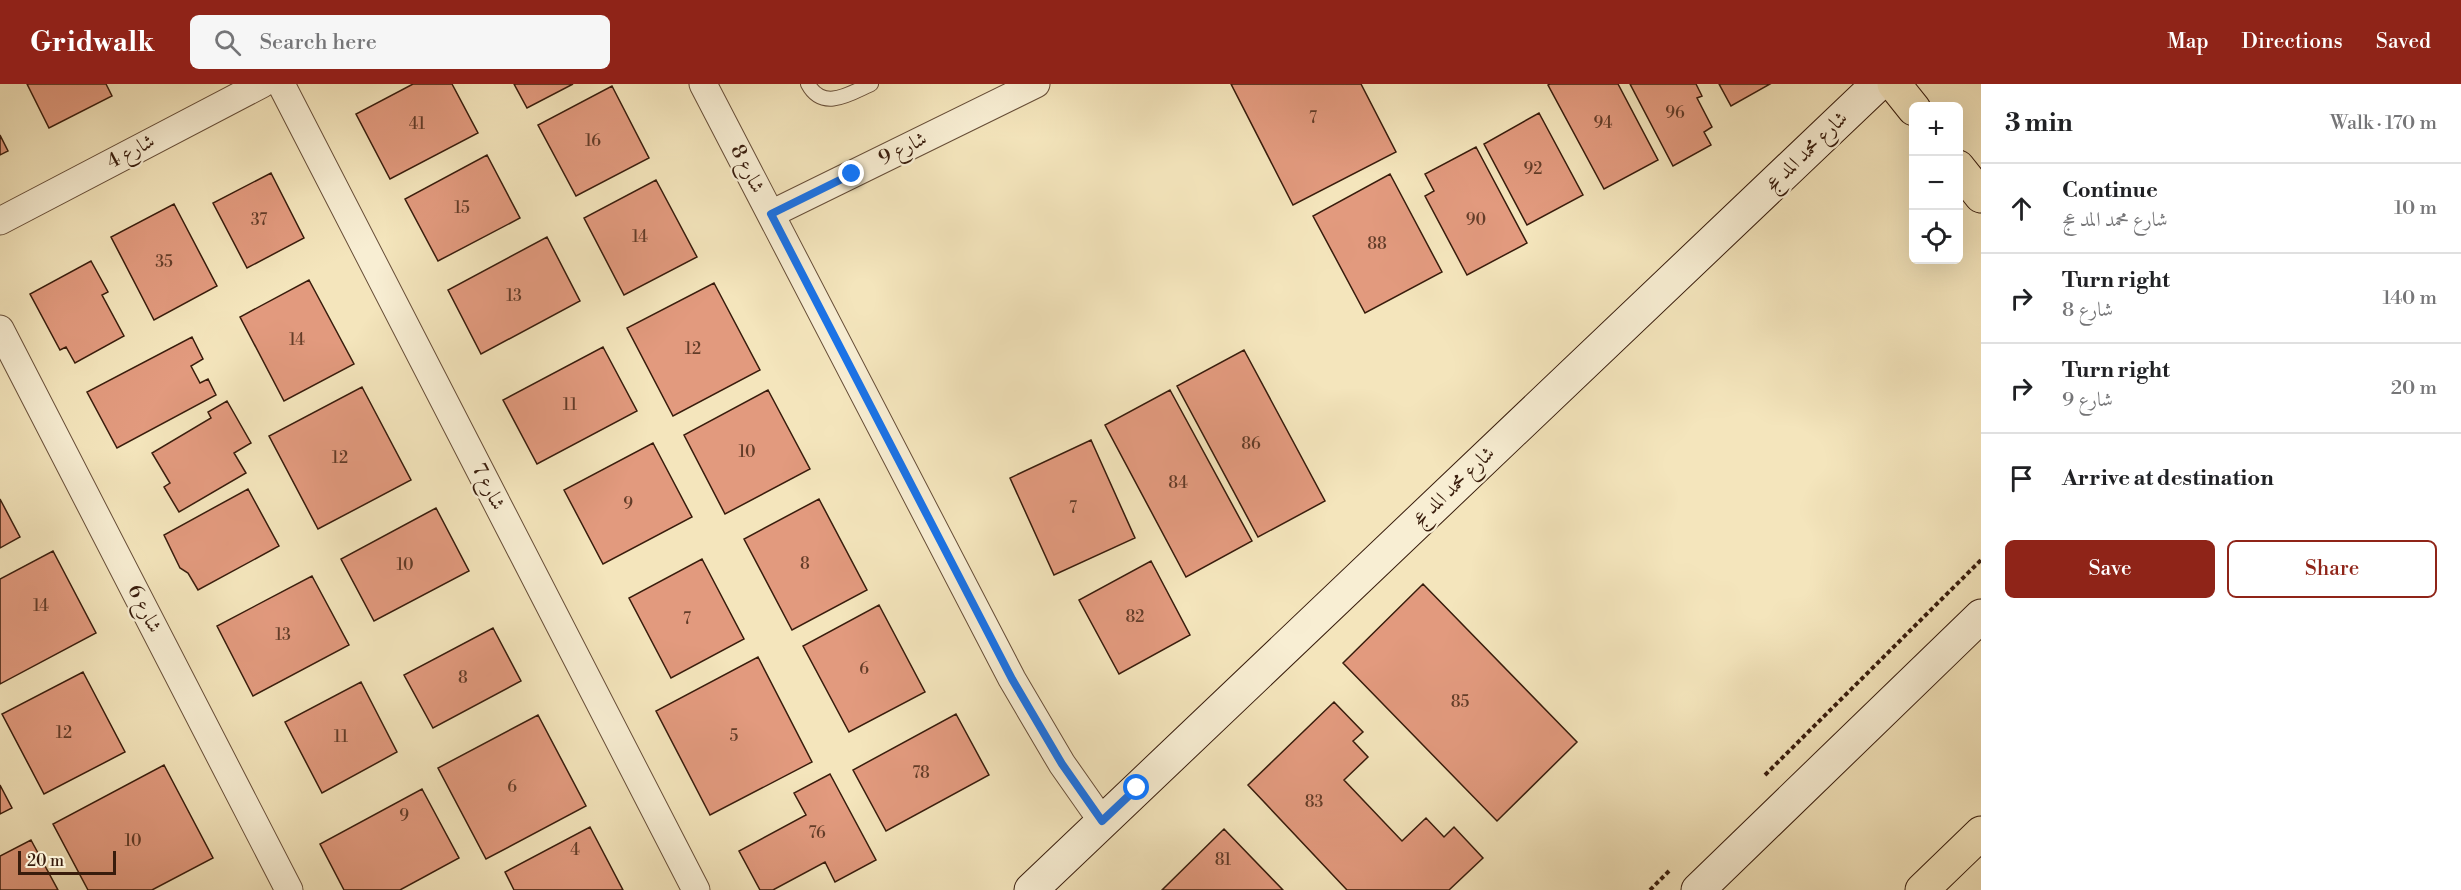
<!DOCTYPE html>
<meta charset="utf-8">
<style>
:root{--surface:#fff;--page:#f6f6f6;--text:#202124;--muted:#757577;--line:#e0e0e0;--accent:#8f2418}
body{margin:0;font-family:"Libre Bodoni",Amiri,serif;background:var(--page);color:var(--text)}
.controls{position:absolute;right:18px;top:18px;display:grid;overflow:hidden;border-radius:9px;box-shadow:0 6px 24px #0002}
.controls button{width:54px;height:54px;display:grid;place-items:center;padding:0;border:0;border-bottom:2px solid var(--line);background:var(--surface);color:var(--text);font:30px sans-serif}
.scale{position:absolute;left:18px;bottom:15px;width:98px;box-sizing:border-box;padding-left:6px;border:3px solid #381c0c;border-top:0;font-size:16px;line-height:21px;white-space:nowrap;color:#381c0c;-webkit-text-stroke:4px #f8eed3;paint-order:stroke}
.stop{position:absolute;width:18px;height:18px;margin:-14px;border:4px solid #1a73e8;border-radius:50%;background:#fff}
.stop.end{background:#1a73e8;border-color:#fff;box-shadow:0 2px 6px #0008}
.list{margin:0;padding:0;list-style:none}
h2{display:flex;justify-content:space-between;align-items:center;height:78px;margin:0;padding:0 24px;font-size:26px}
h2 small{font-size:20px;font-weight:400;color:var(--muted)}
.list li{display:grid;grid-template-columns:39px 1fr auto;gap:18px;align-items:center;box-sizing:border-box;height:90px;padding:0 24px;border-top:2px solid var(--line)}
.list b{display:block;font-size:22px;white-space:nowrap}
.list p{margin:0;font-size:20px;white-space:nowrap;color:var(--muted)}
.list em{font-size:20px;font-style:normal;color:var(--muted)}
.actions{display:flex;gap:12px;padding:18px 24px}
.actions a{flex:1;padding:14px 0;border:2px solid var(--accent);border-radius:9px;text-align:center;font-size:21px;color:var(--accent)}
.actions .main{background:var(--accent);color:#fff}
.icon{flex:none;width:33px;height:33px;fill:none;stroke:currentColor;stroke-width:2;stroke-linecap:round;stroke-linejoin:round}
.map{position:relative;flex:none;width:1981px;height:806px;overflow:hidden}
header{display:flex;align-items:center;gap:36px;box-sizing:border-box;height:84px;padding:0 30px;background:var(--accent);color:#fff}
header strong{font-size:28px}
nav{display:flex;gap:33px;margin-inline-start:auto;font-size:21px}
.search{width:420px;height:54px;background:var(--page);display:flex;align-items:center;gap:15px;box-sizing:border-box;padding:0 21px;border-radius:9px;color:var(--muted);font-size:22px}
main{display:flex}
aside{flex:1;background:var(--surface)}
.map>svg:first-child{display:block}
.building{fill:#e29a7e;stroke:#381c0c;stroke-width:1.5}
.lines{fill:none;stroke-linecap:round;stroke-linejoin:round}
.lane-casing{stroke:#674e38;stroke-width:16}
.street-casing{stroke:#674e38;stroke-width:29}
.secondary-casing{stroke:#381c0c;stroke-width:35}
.primary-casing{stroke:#381c0c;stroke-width:35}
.highway-casing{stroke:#381c0c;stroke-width:35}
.path{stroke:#381c0c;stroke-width:4;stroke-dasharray:4.5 3;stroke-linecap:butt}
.lane{stroke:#f8eed3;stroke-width:14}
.street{stroke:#f8eed3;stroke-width:27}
.secondary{stroke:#f8eed3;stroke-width:33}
.primary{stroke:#f4e5bc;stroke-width:33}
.highway{stroke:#f4e5bc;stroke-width:33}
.route{stroke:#1a73e8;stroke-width:8}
.labels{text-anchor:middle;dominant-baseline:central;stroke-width:4.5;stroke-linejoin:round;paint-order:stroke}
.number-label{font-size:16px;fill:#623c28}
.street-label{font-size:20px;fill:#381c0c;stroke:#f8eed3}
</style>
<header>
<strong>Gridwalk</strong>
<div class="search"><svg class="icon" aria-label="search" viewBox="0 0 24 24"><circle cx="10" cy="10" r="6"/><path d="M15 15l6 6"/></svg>Search here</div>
<nav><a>Map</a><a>Directions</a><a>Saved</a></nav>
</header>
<main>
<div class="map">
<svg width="1981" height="806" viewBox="0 0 1981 806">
<rect width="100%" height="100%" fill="#f4e5bc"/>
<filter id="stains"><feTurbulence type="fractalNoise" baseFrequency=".00333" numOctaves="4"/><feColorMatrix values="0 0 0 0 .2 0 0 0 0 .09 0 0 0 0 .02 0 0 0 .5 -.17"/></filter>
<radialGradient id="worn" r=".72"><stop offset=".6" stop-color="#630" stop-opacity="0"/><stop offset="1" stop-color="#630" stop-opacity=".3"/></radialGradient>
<path class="building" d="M 27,0 L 106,0 L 112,12 L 49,44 Z
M 413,0 L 452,0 L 478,49 L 390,95 L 356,30 Z
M 514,0 L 573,0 L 527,24 Z
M 1231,0 L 1361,0 L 1396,68 L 1293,121 Z
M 1550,0 L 1618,0 L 1658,76 L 1604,105 L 1548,1 Z
M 1630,0 L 1696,0 L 1702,12 L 1697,14 L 1712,43 L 1704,48 L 1711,61 L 1673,82 Z
M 1719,0 L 1770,0 L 1731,22 Z
M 612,2 L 649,74 L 576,112 L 538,41 Z
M 1539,29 L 1583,111 L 1527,141 L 1484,60 Z
M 0,51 L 8,67 L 0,71 Z
M 1476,63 L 1527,159 L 1467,191 L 1425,112 L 1434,107 L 1425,90 Z
M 487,71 L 520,134 L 438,177 L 405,115 Z
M 271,89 L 304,154 L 247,184 L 213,119 Z
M 1390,90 L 1442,188 L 1365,229 L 1313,132 Z
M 656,96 L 697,173 L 624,211 L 584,134 Z
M 174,120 L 217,202 L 154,236 L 111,153 Z
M 547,153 L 580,217 L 481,270 L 448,206 Z
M 91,177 L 108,208 L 102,211 L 124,252 L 75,279 L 66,263 L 60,266 L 30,210 Z
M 309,196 L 354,280 L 284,317 L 240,233 Z
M 714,199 L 760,286 L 673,332 L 627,244 Z
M 192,253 L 203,275 L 191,282 L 200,299 L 208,295 L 216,311 L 117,364 L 87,308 Z
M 603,263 L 637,327 L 537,380 L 503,316 Z
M 1244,266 L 1325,417 L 1258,453 L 1177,302 Z
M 362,303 L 411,396 L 318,445 L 269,352 Z
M 768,306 L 810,385 L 725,430 L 684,351 Z
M 1170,306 L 1252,457 L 1186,493 L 1105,341 Z
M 227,317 L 251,359 L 234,369 L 246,389 L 179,428 L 164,403 L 170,399 L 152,369 L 211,334 L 208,328 Z
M 1091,356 L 1135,454 L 1054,491 L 1010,394 Z
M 653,359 L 692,433 L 603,480 L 564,406 Z
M 248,405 L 279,462 L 198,506 L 188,489 L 180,484 L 164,451 Z
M 0,415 L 20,453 L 0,464 Z
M 819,415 L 867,506 L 792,546 L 744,455 Z
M 436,424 L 469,487 L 374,537 L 341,475 Z
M 53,467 L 96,549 L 0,600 L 0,495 Z
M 702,475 L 744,555 L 671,594 L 629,514 Z
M 1151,477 L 1190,551 L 1119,590 L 1079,516 Z
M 312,492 L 349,561 L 253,612 L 217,542 Z
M 1423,500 L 1577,658 L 1497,737 L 1343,579 Z
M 879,521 L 925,608 L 849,648 L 803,562 Z
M 493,544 L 521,597 L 433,644 L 404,591 Z
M 758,573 L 812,678 L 710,731 L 656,627 Z
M 83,588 L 125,668 L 44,710 L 2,630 Z
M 361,598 L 397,668 L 322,709 L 285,638 Z
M 1334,618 L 1363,648 L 1353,657 L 1368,673 L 1344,696 L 1402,757 L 1426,734 L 1444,753 L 1454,743 L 1483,774 L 1449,806 L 1347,806 L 1248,701 Z
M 956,630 L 989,691 L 886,747 L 853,686 Z
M 538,631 L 586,722 L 486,775 L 438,684 Z
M 164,681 L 213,774 L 152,806 L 88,806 L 53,740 Z
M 830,690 L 876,776 L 835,798 L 825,778 L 773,806 L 760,806 L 739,767 L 806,731 L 794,709 Z
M 0,701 L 12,724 L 0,730 Z
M 422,705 L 459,774 L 400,806 L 344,806 L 320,760 Z
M 590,743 L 623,806 L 514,806 L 505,788 Z
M 1224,745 L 1283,806 L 1162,806 Z
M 31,756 L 58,806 L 0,806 L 0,772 Z"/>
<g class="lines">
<defs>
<path id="lane" d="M 808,0 C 823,28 851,9 871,0"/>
<path id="street" d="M 281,0 L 696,806
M 703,0 L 1012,595 L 1062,680 L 1102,737
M 771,130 L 1036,0
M 0,137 L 262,0
M 0,245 L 289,806"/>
<path id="secondary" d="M 1031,806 L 1878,0
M 1698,806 L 1981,532"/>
<path id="primary" d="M 1894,0 L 1914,25
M 1958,83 L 1981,112"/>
<path id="highway" d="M 1922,806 L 1981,749"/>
</defs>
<use href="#lane" class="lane-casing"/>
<use href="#street" class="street-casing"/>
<use href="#secondary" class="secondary-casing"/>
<use href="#primary" class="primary-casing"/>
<use href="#highway" class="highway-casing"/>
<path class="path" d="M 1765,691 L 1981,476
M 1650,806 L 1669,787"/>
<use href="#lane" class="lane"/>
<use href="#street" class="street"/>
<use href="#secondary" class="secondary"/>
<use href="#primary" class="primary"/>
<use href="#highway" class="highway"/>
</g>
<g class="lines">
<path class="route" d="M 852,90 L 771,130 L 1012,595 L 1062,680 L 1102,737 L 1137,704"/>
</g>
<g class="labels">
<g class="number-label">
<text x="1675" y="29">96</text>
<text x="1313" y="34">7</text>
<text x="1603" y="39">94</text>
<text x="417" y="40">41</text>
<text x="593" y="57">16</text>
<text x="1533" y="85">92</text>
<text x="462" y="124">15</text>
<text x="259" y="136">37</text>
<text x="1476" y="136">90</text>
<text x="640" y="153">14</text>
<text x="1377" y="160">88</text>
<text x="164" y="178">35</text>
<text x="514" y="212">13</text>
<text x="297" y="256">14</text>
<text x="693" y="265">12</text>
<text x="570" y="321">11</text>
<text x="1251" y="360">86</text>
<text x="747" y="368">10</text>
<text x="340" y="374">12</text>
<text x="1178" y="399">84</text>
<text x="628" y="420">9</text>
<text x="1073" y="424">7</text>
<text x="805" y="480">8</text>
<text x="405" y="481">10</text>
<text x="41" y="522">14</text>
<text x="1135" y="533">82</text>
<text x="687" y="535">7</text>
<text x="283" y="551">13</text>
<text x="864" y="585">6</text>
<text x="463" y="594">8</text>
<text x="1460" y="618">85</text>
<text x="64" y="649">12</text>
<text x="734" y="652">5</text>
<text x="341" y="653">11</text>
<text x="921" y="689">78</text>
<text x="512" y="703">6</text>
<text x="1314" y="718">83</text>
<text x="404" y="732">9</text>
<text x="817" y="749">76</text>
<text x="133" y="757">10</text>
<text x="575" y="766">4</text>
<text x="1223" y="776">81</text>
</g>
<g class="street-label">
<text transform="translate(903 65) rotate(-26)">شارع 9</text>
<text transform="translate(131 68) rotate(-28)">شارع 4</text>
<text transform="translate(1807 68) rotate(-44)">شارع محمد المد عج</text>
<text transform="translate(747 85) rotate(63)">شارع 8</text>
<text transform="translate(488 403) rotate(63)">شارع 7</text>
<text transform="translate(1454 403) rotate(-44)">شارع محمد المد عج</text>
<text transform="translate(144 525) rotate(63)">شارع 6</text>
</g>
</g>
<rect width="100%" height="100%" filter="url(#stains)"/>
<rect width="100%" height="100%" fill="url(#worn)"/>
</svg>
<div class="controls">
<button>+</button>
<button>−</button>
<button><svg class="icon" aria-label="locate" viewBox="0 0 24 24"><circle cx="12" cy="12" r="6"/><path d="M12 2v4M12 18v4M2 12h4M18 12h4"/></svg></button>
</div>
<div class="scale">20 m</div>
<div class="stop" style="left:1137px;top:704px"></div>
<div class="stop end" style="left:852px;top:90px"></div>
</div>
<aside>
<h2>3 min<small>Walk · 170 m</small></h2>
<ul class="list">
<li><svg class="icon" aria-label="ahead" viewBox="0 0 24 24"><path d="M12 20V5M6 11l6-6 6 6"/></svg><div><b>Continue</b><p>شارع محمد المد عج</p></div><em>10 m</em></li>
<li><svg class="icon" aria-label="right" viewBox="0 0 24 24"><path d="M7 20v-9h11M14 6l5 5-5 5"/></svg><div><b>Turn right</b><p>شارع 8</p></div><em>140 m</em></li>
<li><svg class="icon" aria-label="right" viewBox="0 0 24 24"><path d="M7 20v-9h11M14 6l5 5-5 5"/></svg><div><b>Turn right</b><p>شارع 9</p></div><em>20 m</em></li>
<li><svg class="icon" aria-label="arrive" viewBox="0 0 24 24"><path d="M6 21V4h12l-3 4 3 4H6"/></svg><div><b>Arrive at destination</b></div></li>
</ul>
<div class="actions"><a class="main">Save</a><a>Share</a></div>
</aside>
</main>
